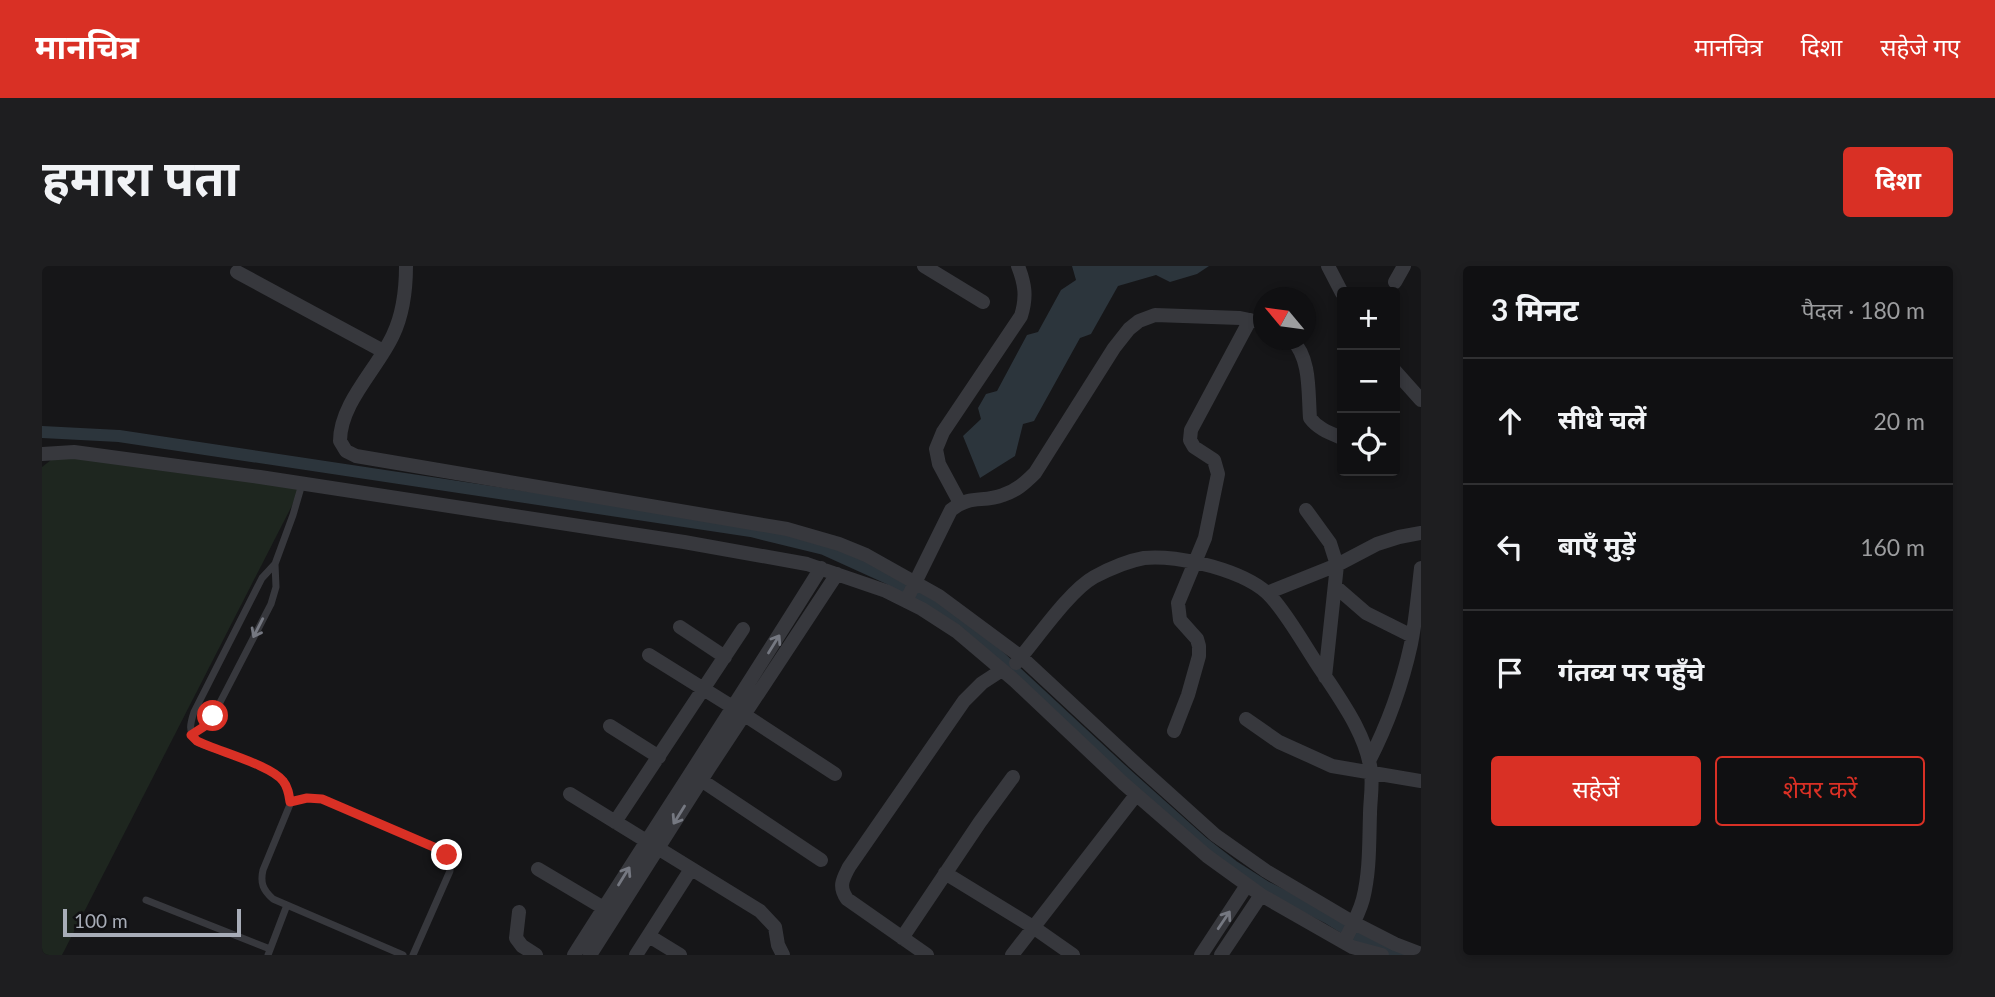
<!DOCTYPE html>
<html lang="hi">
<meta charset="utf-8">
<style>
:root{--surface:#101012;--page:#1e1e20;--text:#f1f3f6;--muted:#9c9d9f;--line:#303032;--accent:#d93025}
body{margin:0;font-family:Lato,"Noto Sans Devanagari",sans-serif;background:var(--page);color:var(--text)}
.controls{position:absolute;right:21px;top:21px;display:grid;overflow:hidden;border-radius:7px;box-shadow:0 4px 10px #0003}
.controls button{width:63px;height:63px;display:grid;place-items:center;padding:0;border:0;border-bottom:2px solid var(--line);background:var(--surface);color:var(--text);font:35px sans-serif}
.compass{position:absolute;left:1211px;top:21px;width:63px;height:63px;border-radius:50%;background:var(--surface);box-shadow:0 4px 10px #0003;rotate:299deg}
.scale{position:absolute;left:21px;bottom:18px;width:178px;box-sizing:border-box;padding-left:7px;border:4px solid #a8adb8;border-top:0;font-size:19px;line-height:24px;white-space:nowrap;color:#a8adb8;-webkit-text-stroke:5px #111113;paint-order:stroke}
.stop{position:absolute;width:21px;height:21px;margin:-16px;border:5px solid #d93025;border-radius:50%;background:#fff}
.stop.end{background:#d93025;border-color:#fff;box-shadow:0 2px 7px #0008}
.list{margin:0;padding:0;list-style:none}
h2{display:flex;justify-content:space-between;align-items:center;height:91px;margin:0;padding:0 28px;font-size:30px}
h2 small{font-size:23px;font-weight:400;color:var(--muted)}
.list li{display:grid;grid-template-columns:46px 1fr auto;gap:21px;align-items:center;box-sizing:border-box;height:126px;padding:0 28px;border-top:2px solid var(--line)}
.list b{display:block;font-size:26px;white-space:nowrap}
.list em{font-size:23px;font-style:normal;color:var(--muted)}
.actions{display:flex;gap:14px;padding:21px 28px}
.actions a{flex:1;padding:16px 0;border:2px solid var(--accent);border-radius:7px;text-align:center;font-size:24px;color:var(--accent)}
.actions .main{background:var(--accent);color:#fff}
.icon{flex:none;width:38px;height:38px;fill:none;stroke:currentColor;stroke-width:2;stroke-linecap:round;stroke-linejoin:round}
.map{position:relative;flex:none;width:1379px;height:689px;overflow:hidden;border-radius:7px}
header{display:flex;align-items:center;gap:42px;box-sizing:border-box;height:98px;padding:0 35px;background:var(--accent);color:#fff}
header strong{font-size:33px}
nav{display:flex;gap:38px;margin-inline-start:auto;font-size:24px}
.intro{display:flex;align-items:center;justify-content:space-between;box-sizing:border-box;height:168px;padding:0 42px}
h1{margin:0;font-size:49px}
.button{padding:18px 32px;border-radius:7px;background:var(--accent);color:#fff;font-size:24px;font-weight:700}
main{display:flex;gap:42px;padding:0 42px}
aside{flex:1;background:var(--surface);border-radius:7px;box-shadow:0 4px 10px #0003}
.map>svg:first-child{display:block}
.green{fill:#1e261f}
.water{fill:#2c353c}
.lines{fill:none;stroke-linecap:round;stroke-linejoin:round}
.canal{stroke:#2c353c;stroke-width:12}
.lane{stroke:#37383d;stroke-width:7}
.street{stroke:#37383d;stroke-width:14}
.oneway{stroke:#757881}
.route{stroke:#d93025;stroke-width:9}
</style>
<header>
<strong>मानचित्र</strong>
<nav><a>मानचित्र</a><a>दिशा</a><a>सहेजे गए</a></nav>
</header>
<div class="intro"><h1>हमारा पता</h1><a class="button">दिशा</a></div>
<main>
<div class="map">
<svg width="1379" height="689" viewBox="0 0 1379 689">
<rect width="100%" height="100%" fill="#161618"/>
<path class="green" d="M 18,187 L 261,218 L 20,689 L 0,689 L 0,201 Z"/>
<path class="water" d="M 1030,0 L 1167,0 L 1155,8 L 1128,16 L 1114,9 L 1076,20 L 1049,68 L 1038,72 L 992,155 L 981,158 L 973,190 L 938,212 L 921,170 L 939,153 L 936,142 L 944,128 L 955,125 L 985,69 L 996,66 L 1019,24 L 1034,14 Z"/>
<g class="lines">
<path class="canal" d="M 0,166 L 77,170 L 709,265 L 782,283 L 848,313 L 878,330 L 935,370 L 1086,510 L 1160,576 L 1191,600 L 1224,621 L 1286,652 L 1315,670 L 1363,689"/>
<path class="lane" d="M 233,298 L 220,312 L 152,446 C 148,458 146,465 155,476 C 175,485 229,499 241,515 C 246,522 247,528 249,536 L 221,604 C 218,617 221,624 231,633 L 361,689
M 149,469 L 165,458 L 171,450 L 229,338 L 234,321 L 233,298 L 251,249 L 260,218
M 249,536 L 265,532 L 280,533 L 394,582 L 405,589 L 409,594 L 408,605 L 371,689
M 104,634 L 228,683
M 226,689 L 245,639"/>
<path class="street" d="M 364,0 C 364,24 361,48 351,69 C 336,102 298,137 298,175 L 304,185 L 314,190 L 745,263 L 797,278 L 824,289 L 897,330 L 979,391 L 1092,496 L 1173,569 L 1224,605 L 1312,657 L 1353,678 L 1379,688
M 882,0 L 941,36
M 1286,0 L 1300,27
M 195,6 L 341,85
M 1353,16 L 1362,0
M 1250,74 C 1269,92 1266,127 1268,152 C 1276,163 1288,167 1300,172
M 1353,105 L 1379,134
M 0,188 L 32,186 L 218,211 L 642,276 L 765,298 L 844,325 L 880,343 L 914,365 L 973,415 L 1081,517 L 1165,590 L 1219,629 L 1310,681 L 1340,689
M 918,237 L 897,198 L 894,183 L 901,166 L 979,50 C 985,31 983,18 976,0
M 1264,244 L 1288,277 L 1295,299 L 1283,411
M 1294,321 L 1324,347 L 1370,370
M 1225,327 L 1295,299 L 1335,278 L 1357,271 L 1379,267
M 864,335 L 909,244 C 929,228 940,237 961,229 C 974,225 983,217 993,207 L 1072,82 L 1087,63 L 1097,55 L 1113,49 L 1198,52 L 1222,57
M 638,361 L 683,391
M 607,389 L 692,442 L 793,508
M 974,397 C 994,374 1027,325 1052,311 C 1067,303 1085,295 1102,292 C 1136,288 1207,305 1230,332 C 1248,352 1265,384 1281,407 C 1300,436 1325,470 1329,506 C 1331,520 1328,535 1328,548 C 1327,577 1328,605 1321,633 C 1317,648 1309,662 1302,676
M 1204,453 L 1237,476 L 1290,500 L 1379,515
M 568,460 L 617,491
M 1132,465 L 1146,429 L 1157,390 L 1157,380 L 1155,373 L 1138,354 L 1136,337 L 1163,272 L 1176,208 L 1172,194 L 1152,181 L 1148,174 L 1149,164 L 1208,54
M 1327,495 C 1346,458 1360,419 1369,378 C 1374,353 1376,327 1379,302
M 653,510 L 779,594
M 528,528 L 718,645 L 733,661 L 736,679 L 741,689
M 573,556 L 701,363
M 496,603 L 570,647
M 903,607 L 991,661 L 1031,689
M 477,646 L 474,672 L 480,680 L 494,689
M 607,670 L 638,689
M 860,672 L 938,556 L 971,511
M 532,689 C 614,560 698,432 779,302
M 548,689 L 667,502 L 795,308
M 594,689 L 649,603
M 885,689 L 805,633 C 796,620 801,613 807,601 L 922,435 L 940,417 L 960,404
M 970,689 L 1094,529
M 1159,689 L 1205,619
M 1179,689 L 1219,629"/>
</g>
<defs><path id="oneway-shaft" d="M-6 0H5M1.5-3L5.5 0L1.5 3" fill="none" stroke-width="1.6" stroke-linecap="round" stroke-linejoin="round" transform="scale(1.75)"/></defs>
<g class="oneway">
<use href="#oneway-shaft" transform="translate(216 362) rotate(117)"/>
<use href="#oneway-shaft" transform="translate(732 378) rotate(-58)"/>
<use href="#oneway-shaft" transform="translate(637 549) rotate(122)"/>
<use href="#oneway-shaft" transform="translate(582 610) rotate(-58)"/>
<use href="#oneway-shaft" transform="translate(1182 654) rotate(-56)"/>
</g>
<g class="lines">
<path class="route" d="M 171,450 L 166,458 L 149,469 L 155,475 C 175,485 229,499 241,515 C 246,521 247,528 248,536 L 265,532 L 280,533 L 394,582 L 405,589"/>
</g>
</svg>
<div class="controls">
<button>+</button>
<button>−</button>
<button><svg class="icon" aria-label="locate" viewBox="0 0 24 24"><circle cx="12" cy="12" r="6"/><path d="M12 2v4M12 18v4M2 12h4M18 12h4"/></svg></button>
</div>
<svg class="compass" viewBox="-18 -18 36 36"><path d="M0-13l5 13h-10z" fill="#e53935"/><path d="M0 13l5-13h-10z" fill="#9c9d9f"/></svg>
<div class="scale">100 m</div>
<div class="stop" style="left:171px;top:450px"></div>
<div class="stop end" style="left:405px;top:589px"></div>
</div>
<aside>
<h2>3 मिनट<small>पैदल · 180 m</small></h2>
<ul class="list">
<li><svg class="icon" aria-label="ahead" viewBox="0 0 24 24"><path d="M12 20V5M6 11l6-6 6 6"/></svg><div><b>सीधे चलें</b></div><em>20 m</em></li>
<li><svg class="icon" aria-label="left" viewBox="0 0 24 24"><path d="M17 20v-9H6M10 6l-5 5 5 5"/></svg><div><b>बाएँ मुड़ें</b></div><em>160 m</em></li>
<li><svg class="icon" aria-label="arrive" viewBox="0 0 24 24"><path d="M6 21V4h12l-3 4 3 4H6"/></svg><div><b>गंतव्य पर पहुँचे</b></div></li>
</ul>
<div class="actions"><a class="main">सहेजें</a><a>शेयर करें</a></div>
</aside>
</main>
